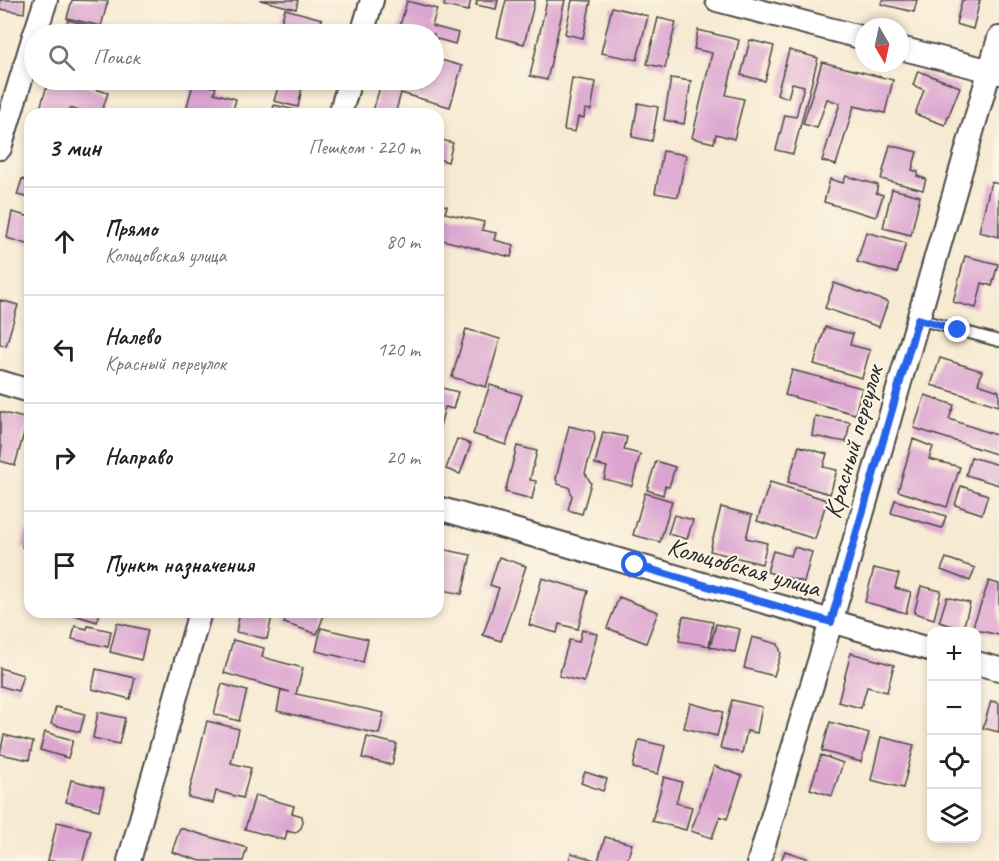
<!DOCTYPE html>
<html lang="ru">
<meta charset="utf-8">
<style>
:root{--surface:#fff;--page:#f2f2f2;--text:#202124;--muted:#757577;--line:#e0e0e0}
body{margin:0;font-family:Caveat,sans-serif;background:var(--page);color:var(--text)}
.controls{position:absolute;right:18px;bottom:18px;display:grid;overflow:hidden;border-radius:12px;box-shadow:0 3px 9px #0003}
.controls button{width:54px;height:54px;display:grid;place-items:center;padding:0;border:0;border-bottom:2px solid var(--line);background:var(--surface);color:var(--text);font:30px sans-serif}
.compass{position:absolute;left:855px;top:18px;width:54px;height:54px;border-radius:50%;background:var(--surface);box-shadow:0 3px 9px #0003;rotate:171deg}
.stop{position:absolute;width:18px;height:18px;margin:-14px;border:4px solid #2563eb;border-radius:50%;background:#fff}
.stop.end{background:#2563eb;border-color:#fff;box-shadow:0 2px 6px #0008}
.list{margin:0;padding:0;list-style:none}
h2{display:flex;justify-content:space-between;align-items:center;height:78px;margin:0;padding:0 24px;font-size:26px}
h2 small{font-size:20px;font-weight:400;color:var(--muted)}
.list li{display:grid;grid-template-columns:39px 1fr auto;gap:18px;align-items:center;box-sizing:border-box;height:108px;padding:0 24px;border-top:2px solid var(--line)}
.list b{display:block;font-size:22px;white-space:nowrap}
.list p{margin:0;font-size:20px;white-space:nowrap;color:var(--muted)}
.list em{font-size:20px;font-style:normal;color:var(--muted)}
.icon{flex:none;width:33px;height:33px;fill:none;stroke:currentColor;stroke-width:2;stroke-linecap:round;stroke-linejoin:round}
.map{position:relative;flex:none;width:999px;height:861px;overflow:hidden}
.search{position:absolute;background:var(--surface);box-shadow:0 3px 9px #0003;left:24px;top:24px;width:420px;height:66px;display:flex;align-items:center;gap:15px;box-sizing:border-box;padding:0 21px;border-radius:33px;color:var(--muted);font-size:22px}
.panel{position:absolute;background:var(--surface);box-shadow:0 3px 9px #0003;left:24px;top:108px;width:420px;height:510px;border-radius:18px}
.map>svg:first-child{display:block}
.building{fill:#dca4d0}
.lines{fill:none;stroke-linecap:round;stroke-linejoin:round}
.lane-casing{stroke:#4a4844;stroke-width:14}
.street-casing{stroke:#4a4844;stroke-width:26}
.lane{stroke:#fff;stroke-width:10}
.street{stroke:#fff;stroke-width:22}
.route{stroke:#2563eb;stroke-width:8}
.labels{text-anchor:middle;dominant-baseline:central;stroke-width:4.5;stroke-linejoin:round;paint-order:stroke}
.street-label{font-size:26px;fill:#2b2b2b;stroke:#fcf5e5}
</style>
<div class="map">
<svg width="999" height="861" viewBox="0 0 999 861">
<rect width="100%" height="100%" fill="#fcf5e5"/>
<filter id="ink" filterUnits="userSpaceOnUse"><feTurbulence type="fractalNoise" baseFrequency=".0167" numOctaves="2"/><feDisplacementMap in="SourceGraphic" scale="12" xChannelSelector="R" yChannelSelector="G"/><feConvolveMatrix kernelMatrix="1 2 1 2 8 2 1 2 1" color-interpolation-filters="sRGB"/></filter>
<filter id="wash" filterUnits="userSpaceOnUse"><feTurbulence type="fractalNoise" baseFrequency=".008" numOctaves="4" result="noise"/><feDisplacementMap in="SourceGraphic" scale="24" xChannelSelector="R" yChannelSelector="G"/><feGaussianBlur stdDeviation="1.35" result="paint"/><feColorMatrix in="noise" values="0 0 0 0 0 0 0 0 0 0 0 0 0 0 0 0 0 1.4 0 .05"/><feComposite in="paint" operator="in"/></filter>
<g filter="url(#wash)">
<rect width="100%" height="100%" fill="#f7ead2"/>
<g id="blocks">
<path class="building" d="M 0,0 L 25,0 L 24,13 L 0,9 Z
M 72,0 L 108,1 L 101,26 L 67,18 Z
M 260,0 L 298,0 L 296,9 Z
M 445,0 L 471,0 L 468,11 L 444,6 Z
M 477,0 L 498,0 L 496,9 L 476,5 Z
M 506,0 L 535,0 L 524,44 L 497,37 Z
M 547,0 L 565,0 L 547,80 L 530,76 Z
M 572,0 L 591,1 L 583,38 L 565,34 Z
M 882,0 L 917,0 L 914,12 L 881,4 Z
M 962,0 L 980,0 L 973,29 L 956,24 Z
M 407,1 L 437,9 L 432,26 L 458,33 L 455,44 L 434,38 L 434,34 L 420,34 L 399,29 Z
M 612,7 L 648,16 L 637,60 L 601,53 Z
M 285,9 L 322,19 L 318,34 L 278,33 Z
M 658,18 L 676,22 L 665,68 L 647,64 Z
M 68,20 L 121,34 L 65,34 Z
M 698,30 L 739,40 L 726,95 L 744,99 L 734,139 L 716,134 L 714,143 L 692,138 L 712,53 L 694,49 Z
M 750,40 L 774,46 L 765,81 L 741,75 Z
M 789,50 L 818,58 L 793,154 L 776,150 L 785,115 L 796,117 L 804,86 L 792,83 L 788,98 L 777,94 Z
M 434,58 L 462,66 L 450,107 L 401,93 L 395,114 L 382,114 L 373,111 L 382,80 L 434,80 Z
M 822,62 L 893,80 L 885,113 L 854,106 L 836,165 L 822,161 L 840,103 L 827,99 L 817,128 L 803,124 Z
M 918,71 L 960,87 L 945,125 L 915,114 L 924,90 L 913,85 Z
M 572,78 L 596,82 L 591,110 L 585,109 L 584,118 L 578,117 L 575,132 L 564,130 Z
M 671,78 L 691,81 L 684,124 L 664,120 Z
M 49,80 L 67,80 L 108,93 L 101,114 L 88,114 L 70,108 L 68,114 L 38,114 Z
M 280,80 L 303,83 L 298,107 L 274,101 Z
M 194,81 L 216,88 L 214,93 L 236,99 L 232,114 L 185,113 Z
M 638,103 L 658,107 L 652,141 L 632,137 Z
M 274,105 L 295,110 L 294,114 L 272,114 Z
M 438,139 L 453,143 L 448,162 L 438,159 Z
M 890,145 L 917,152 L 912,170 L 918,172 L 917,176 L 926,179 L 923,190 L 881,179 Z
M 663,151 L 686,155 L 678,197 L 655,193 Z
M 846,176 L 878,185 L 876,193 L 883,195 L 876,217 L 824,202 L 830,179 L 843,183 Z
M 22,179 L 30,182 L 30,198 L 17,195 Z
M 991,182 L 999,184 L 999,237 L 979,232 Z
M 892,189 L 920,196 L 911,235 L 883,228 Z
M 438,204 L 447,206 L 445,213 L 484,222 L 482,230 L 496,233 L 494,240 L 514,245 L 511,257 L 438,239 Z
M 12,212 L 30,217 L 30,245 L 7,238 Z
M 866,232 L 906,243 L 897,273 L 857,262 Z
M 965,256 L 998,264 L 992,286 L 982,283 L 976,308 L 953,302 Z
M 834,283 L 888,302 L 879,327 L 825,308 Z
M 0,300 L 18,305 L 6,346 L 0,344 Z
M 825,327 L 853,334 L 850,345 L 870,350 L 862,378 L 814,364 Z
M 466,329 L 500,339 L 486,387 L 452,377 Z
M 940,358 L 982,371 L 978,384 L 999,391 L 999,406 L 931,385 Z
M 792,370 L 862,388 L 855,414 L 785,395 Z
M 490,385 L 522,395 L 506,445 L 473,434 Z
M 438,387 L 458,392 L 453,409 L 445,407 L 439,430 Z
M 925,395 L 954,405 L 949,419 L 999,436 L 999,455 L 914,428 Z
M 0,412 L 28,419 L 15,465 L 0,461 L 2,446 L 0,445 Z
M 815,416 L 850,422 L 846,442 L 812,436 Z
M 569,426 L 594,432 L 595,439 L 585,473 L 591,483 L 582,514 L 568,510 L 572,496 L 569,487 L 558,484 L 556,479 Z
M 603,432 L 627,437 L 624,450 L 640,454 L 632,486 L 604,479 L 607,467 L 595,464 Z
M 457,439 L 471,444 L 460,474 L 446,469 Z
M 913,439 L 933,447 L 929,459 L 960,467 L 947,507 L 898,491 Z
M 517,446 L 537,451 L 530,480 L 536,481 L 532,499 L 505,492 Z
M 799,446 L 827,454 L 823,467 L 837,470 L 830,494 L 788,482 Z
M 971,457 L 999,465 L 999,485 L 966,475 Z
M 656,461 L 675,467 L 669,487 L 665,486 L 663,495 L 647,490 Z
M 770,482 L 827,500 L 815,539 L 757,521 Z
M 961,486 L 988,495 L 982,514 L 955,505 Z
M 645,493 L 672,501 L 660,542 L 633,535 Z
M 895,500 L 946,516 L 942,528 L 891,513 Z
M 721,507 L 752,515 L 746,538 L 767,543 L 762,564 L 710,551 Z
M 674,515 L 693,520 L 687,539 L 668,534 Z
M 26,531 L 30,532 L 30,549 L 22,547 Z
M 794,547 L 812,552 L 804,582 L 767,572 L 773,551 L 791,556 Z
M 441,549 L 471,555 L 462,594 L 438,589 L 438,561 Z
M 499,557 L 526,566 L 501,641 L 483,635 L 499,588 L 490,585 Z
M 946,558 L 975,568 L 970,581 L 941,570 Z
M 874,568 L 899,574 L 895,588 L 911,592 L 906,613 L 865,602 Z
M 542,578 L 588,591 L 578,629 L 559,624 L 557,633 L 529,625 Z
M 989,581 L 999,584 L 999,635 L 972,629 Z
M 921,586 L 941,591 L 934,619 L 914,613 Z
M 619,597 L 658,612 L 646,643 L 607,628 Z
M 947,597 L 970,603 L 963,629 L 939,622 Z
M 65,612 L 100,612 L 97,622 Z
M 240,612 L 273,612 L 267,639 L 236,632 Z
M 288,612 L 325,612 L 317,634 L 284,623 Z
M 683,616 L 713,622 L 709,646 L 679,641 Z
M 117,623 L 148,630 L 141,660 L 110,652 Z
M 716,624 L 740,629 L 735,652 L 710,647 Z
M 75,626 L 87,629 L 88,626 L 111,631 L 108,647 L 72,639 Z
M 321,628 L 368,639 L 363,662 L 316,651 Z
M 582,630 L 597,634 L 584,682 L 559,676 L 569,640 L 579,642 Z
M 752,637 L 778,644 L 781,653 L 774,676 L 744,668 Z
M 233,640 L 264,648 L 262,657 L 303,668 L 296,694 L 384,713 L 379,734 L 277,711 L 281,690 L 290,692 L 224,673 Z
M 851,653 L 894,665 L 887,692 L 867,687 L 861,708 L 838,702 Z
M 0,668 L 23,675 L 18,691 L 0,686 Z
M 96,669 L 135,678 L 130,699 L 92,689 Z
M 222,684 L 247,691 L 239,721 L 214,714 Z
M 732,700 L 762,707 L 757,733 L 747,731 L 742,753 L 720,748 Z
M 991,701 L 999,703 L 999,732 L 983,728 Z
M 690,703 L 723,712 L 717,736 L 684,728 Z
M 56,707 L 85,714 L 80,732 L 51,724 Z
M 98,712 L 125,718 L 119,744 L 93,738 Z
M 207,721 L 239,729 L 231,763 L 251,768 L 243,798 L 216,791 L 213,803 L 188,797 Z
M 830,722 L 869,733 L 861,762 L 822,751 Z
M 45,732 L 73,740 L 68,758 L 40,750 Z
M 4,735 L 33,742 L 29,760 L 0,754 Z
M 367,737 L 397,744 L 392,765 L 362,758 Z
M 881,737 L 914,745 L 903,788 L 871,780 Z
M 639,740 L 665,746 L 658,774 L 633,768 Z
M 821,755 L 843,763 L 832,796 L 810,789 Z
M 714,766 L 742,776 L 727,819 L 720,816 L 712,838 L 691,831 Z
M 585,772 L 607,779 L 603,791 L 581,783 Z
M 664,777 L 682,782 L 676,803 L 692,807 L 686,830 L 652,821 Z
M 71,780 L 104,788 L 99,810 L 66,802 Z
M 255,795 L 294,806 L 292,813 L 302,816 L 303,822 L 301,828 L 295,833 L 287,831 L 285,840 L 245,829 Z
M 57,822 L 91,830 L 83,861 L 48,861 Z
M 180,828 L 247,848 L 243,861 L 201,861 L 172,852 Z
M 605,837 L 632,844 L 627,861 L 598,861 Z
M 785,851 L 815,861 L 781,861 Z
M 571,853 L 595,860 L 595,861 L 569,861 Z"/>
</g>
</g>
<g filter="url(#ink)">
<use href="#blocks" fill-opacity="0" stroke="#4a4844" stroke-width="1.5"/>
<g class="lines">
<defs>
<path id="lane" d="M 918,319 L 999,341"/>
<path id="street" d="M 717,0 L 864,38
M 35,34 L 46,0
M 362,34 L 372,0
M 900,48 L 999,73
M 340,114 L 350,80
M 0,148 L 34,36
M 0,382 L 30,391
M 438,508 L 932,650
M 976,663 L 999,669
M 129,861 L 200,612
M 759,861 L 831,622 L 999,38"/>
</defs>
<use href="#lane" class="lane-casing"/>
<use href="#street" class="street-casing"/>
<use href="#lane" class="lane"/>
<use href="#street" class="street"/>
</g>
</g>
<g class="lines" filter="url(#ink)">
<path class="route" d="M 635,565 L 831,622 L 918,319 L 958,330"/>
</g>
<g class="labels">
<g class="street-label">
<text transform="translate(853 442) rotate(-74)">Красный переулок</text>
<text transform="translate(744 567) rotate(16)">Кольцовская улица</text>
</g>
</g>
</svg>
<div class="controls">
<button>+</button>
<button>−</button>
<button><svg class="icon" aria-label="locate" viewBox="0 0 24 24"><circle cx="12" cy="12" r="6"/><path d="M12 2v4M12 18v4M2 12h4M18 12h4"/></svg></button>
<button><svg class="icon" aria-label="layers" viewBox="0 0 24 24"><path d="M12 4l9 5-9 5-9-5zM3 14l9 5 9-5"/></svg></button>
</div>
<svg class="compass" viewBox="-18 -18 36 36"><path d="M0-13l5 13h-10z" fill="#e53935"/><path d="M0 13l5-13h-10z" fill="#757577"/></svg>
<div class="stop" style="left:635px;top:565px"></div>
<div class="stop end" style="left:958px;top:330px"></div>
<div class="search"><svg class="icon" aria-label="search" viewBox="0 0 24 24"><circle cx="10" cy="10" r="6"/><path d="M15 15l6 6"/></svg>Поиск</div>
<section class="panel">
<h2>3 мин<small>Пешком · 220 m</small></h2>
<ul class="list">
<li><svg class="icon" aria-label="ahead" viewBox="0 0 24 24"><path d="M12 20V5M6 11l6-6 6 6"/></svg><div><b>Прямо</b><p>Кольцовская улица</p></div><em>80 m</em></li>
<li><svg class="icon" aria-label="left" viewBox="0 0 24 24"><path d="M17 20v-9H6M10 6l-5 5 5 5"/></svg><div><b>Налево</b><p>Красный переулок</p></div><em>120 m</em></li>
<li><svg class="icon" aria-label="right" viewBox="0 0 24 24"><path d="M7 20v-9h11M14 6l5 5-5 5"/></svg><div><b>Направо</b></div><em>20 m</em></li>
<li><svg class="icon" aria-label="arrive" viewBox="0 0 24 24"><path d="M6 21V4h12l-3 4 3 4H6"/></svg><div><b>Пункт назначения</b></div></li>
</ul>
</section>
</div>
